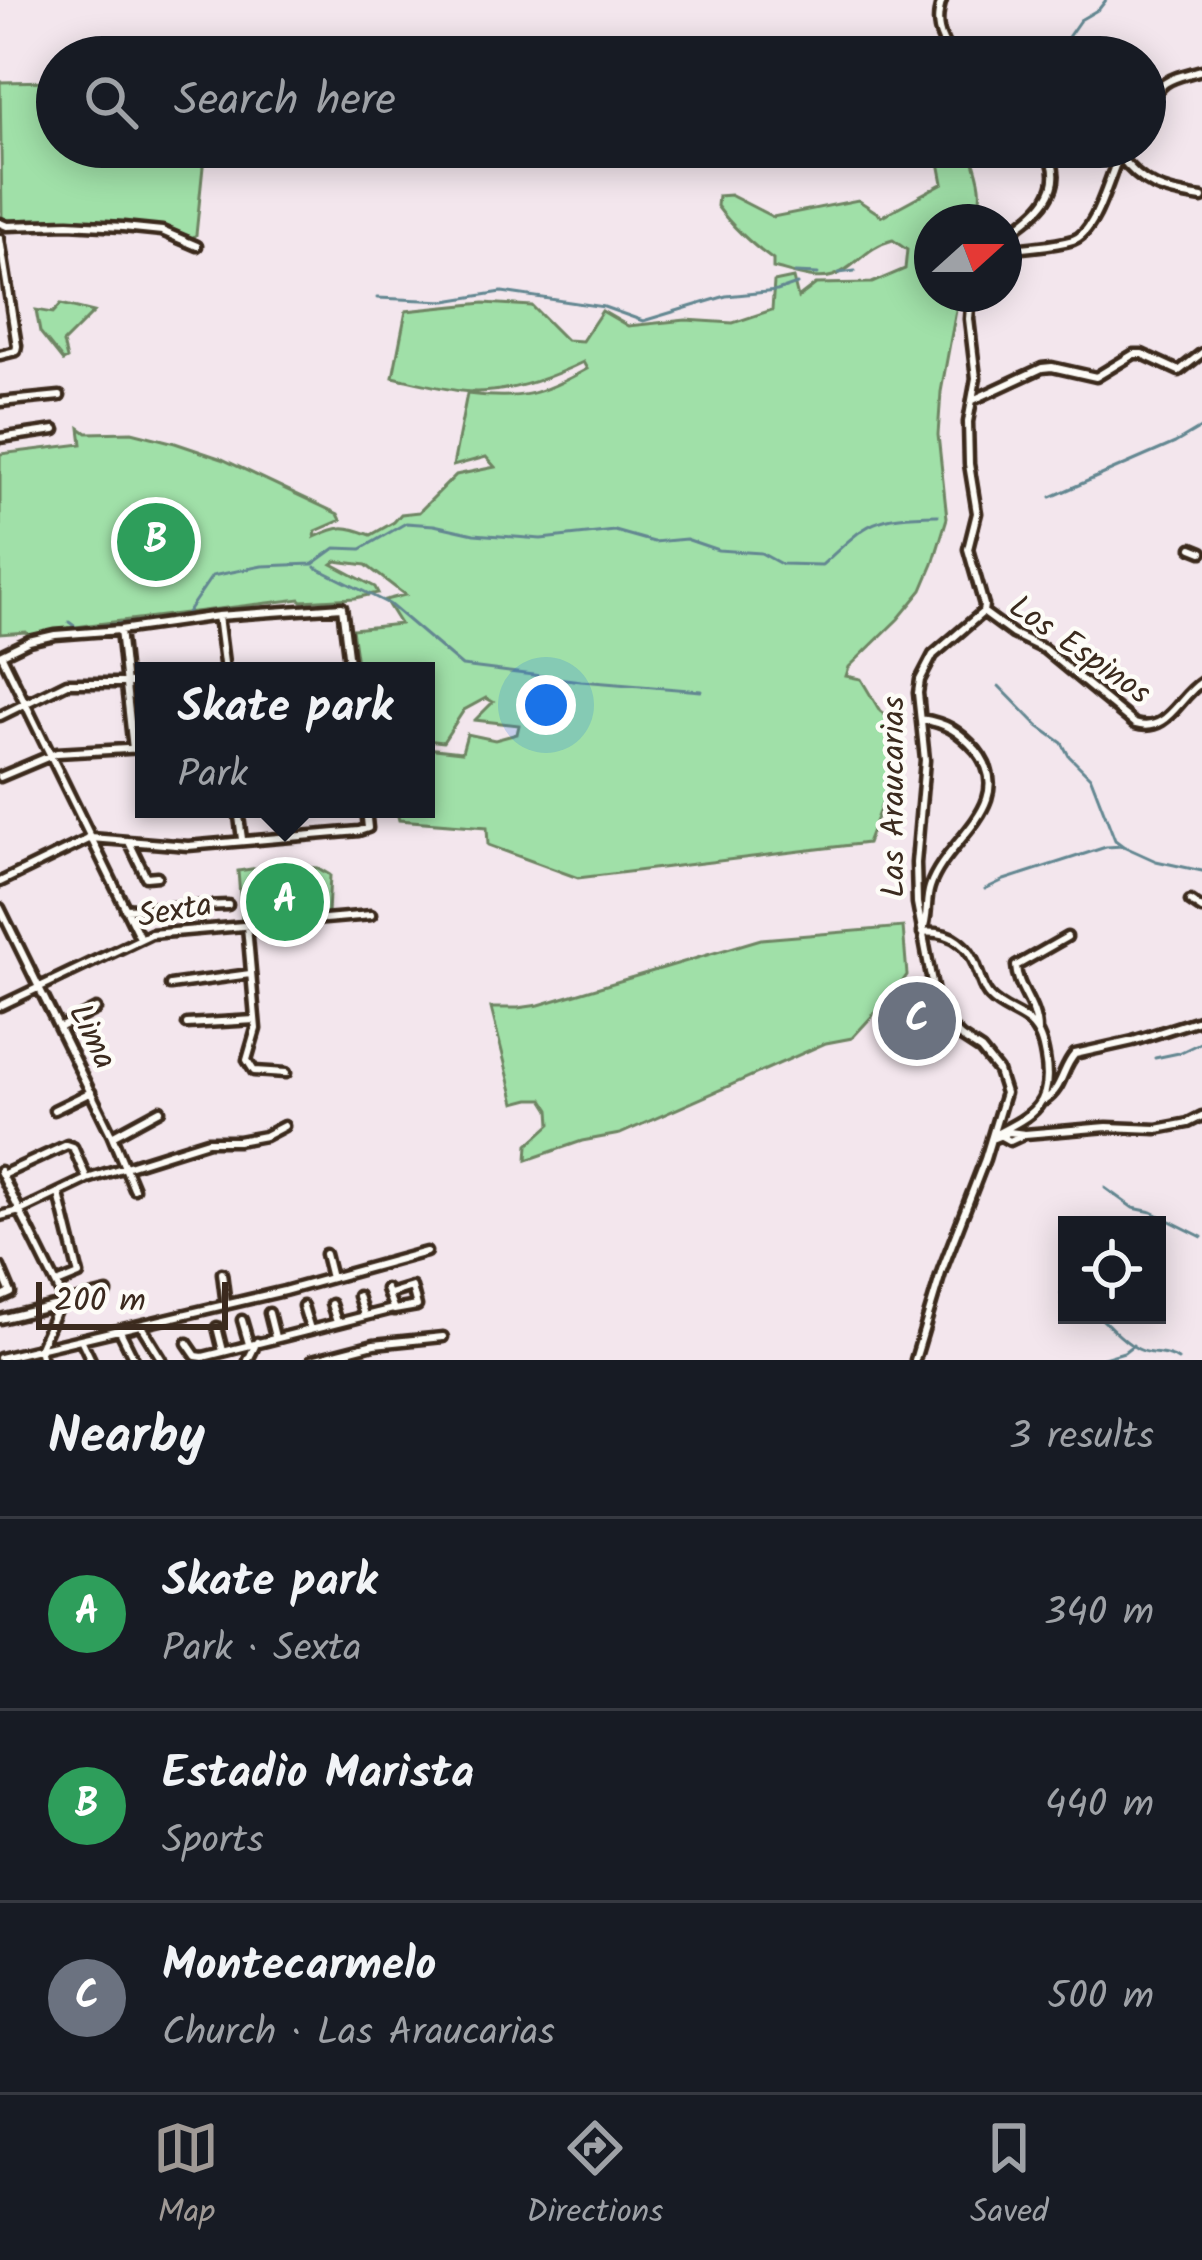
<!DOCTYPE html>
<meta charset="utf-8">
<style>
:root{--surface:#171b24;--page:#20242c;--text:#f1f3f6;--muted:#9ea1a6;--line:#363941;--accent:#9f9995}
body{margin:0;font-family:Kalam,sans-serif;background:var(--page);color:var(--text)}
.controls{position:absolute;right:36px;bottom:36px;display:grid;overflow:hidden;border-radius:0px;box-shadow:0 6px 30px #0003}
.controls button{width:108px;height:108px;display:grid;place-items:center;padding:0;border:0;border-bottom:3px solid var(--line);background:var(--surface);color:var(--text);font:60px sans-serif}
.compass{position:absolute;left:914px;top:204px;width:108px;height:108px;border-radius:50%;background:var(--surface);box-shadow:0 6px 30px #0003;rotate:69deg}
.scale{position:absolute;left:36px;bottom:30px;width:192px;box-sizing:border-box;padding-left:12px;border:6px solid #3b2a1e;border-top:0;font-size:33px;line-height:42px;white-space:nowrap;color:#3b2a1e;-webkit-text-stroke:9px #fdfcf7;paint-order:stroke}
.you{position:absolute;left:546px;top:705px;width:42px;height:42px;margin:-30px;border:9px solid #fff;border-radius:50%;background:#1a73e8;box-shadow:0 0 0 18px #1a73e833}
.badge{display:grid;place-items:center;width:78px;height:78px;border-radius:50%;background:var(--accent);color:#fff;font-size:39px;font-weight:700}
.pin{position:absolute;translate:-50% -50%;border:6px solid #fff;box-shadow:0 3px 12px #0006}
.popup{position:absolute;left:135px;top:662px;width:300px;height:156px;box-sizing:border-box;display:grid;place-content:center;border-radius:0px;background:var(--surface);filter:drop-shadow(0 3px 9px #0005);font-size:39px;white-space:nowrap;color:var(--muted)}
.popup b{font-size:45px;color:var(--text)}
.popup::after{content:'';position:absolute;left:50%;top:100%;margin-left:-24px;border:24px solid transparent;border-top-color:var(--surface)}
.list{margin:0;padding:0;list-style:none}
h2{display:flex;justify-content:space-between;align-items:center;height:156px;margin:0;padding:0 48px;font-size:51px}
h2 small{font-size:39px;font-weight:400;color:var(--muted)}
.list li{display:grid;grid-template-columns:78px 1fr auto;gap:36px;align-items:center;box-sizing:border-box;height:192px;padding:0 48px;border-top:3px solid var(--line)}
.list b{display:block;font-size:45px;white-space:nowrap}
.list p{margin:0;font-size:39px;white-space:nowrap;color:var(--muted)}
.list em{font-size:39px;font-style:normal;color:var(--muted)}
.icon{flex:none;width:66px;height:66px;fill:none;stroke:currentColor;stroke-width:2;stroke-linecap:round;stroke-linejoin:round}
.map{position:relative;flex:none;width:1202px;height:1360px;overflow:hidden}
.search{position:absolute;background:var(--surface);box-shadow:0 6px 30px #0003;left:36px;right:36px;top:36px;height:132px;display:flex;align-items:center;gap:30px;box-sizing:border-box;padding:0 42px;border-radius:66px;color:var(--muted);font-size:45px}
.sheet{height:732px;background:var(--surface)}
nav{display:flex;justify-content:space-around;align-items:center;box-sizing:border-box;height:168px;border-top:3px solid var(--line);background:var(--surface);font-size:33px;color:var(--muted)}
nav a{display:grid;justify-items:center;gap:6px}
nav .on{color:var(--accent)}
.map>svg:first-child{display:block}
.green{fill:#a0e0a8;stroke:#6e8563;stroke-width:3}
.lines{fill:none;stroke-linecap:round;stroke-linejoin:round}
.stream{stroke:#638791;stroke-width:3}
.minor-casing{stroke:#3b2a1e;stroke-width:15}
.minor{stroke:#fdfcf7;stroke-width:6}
.labels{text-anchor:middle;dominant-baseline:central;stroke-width:9;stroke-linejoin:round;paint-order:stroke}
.street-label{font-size:33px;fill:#3b2a1e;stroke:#fdfcf7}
</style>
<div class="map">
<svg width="1202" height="1360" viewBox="0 0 1202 1360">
<rect width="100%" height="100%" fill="#f3e6ed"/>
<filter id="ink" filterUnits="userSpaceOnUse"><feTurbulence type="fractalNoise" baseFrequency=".00833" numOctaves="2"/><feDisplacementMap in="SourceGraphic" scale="24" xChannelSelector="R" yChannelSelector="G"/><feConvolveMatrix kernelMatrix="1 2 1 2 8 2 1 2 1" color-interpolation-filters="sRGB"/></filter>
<g filter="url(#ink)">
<path class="green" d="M 57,81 L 57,147 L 205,147 L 196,235 L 192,238 C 132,217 68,218 5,220 L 2,217 L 0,82 Z
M 931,147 L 969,147 C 979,177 985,190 976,222 L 932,222 L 932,294 L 959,294 L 941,392 L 938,435 L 947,518 L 933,564 L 922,590 L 898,619 L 849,667 L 846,676 L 861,679 L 880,711 L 896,724 L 901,734 L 900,757 L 867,843 L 578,878 L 488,845 L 487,827 L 399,820 L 396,809 L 426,809 L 426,748 L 462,752 L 467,734 L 495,740 L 517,734 L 519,725 L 475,720 L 493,702 L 486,698 L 464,710 L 443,742 L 426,740 L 426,671 L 358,671 L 352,629 L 400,624 L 385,600 L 405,595 L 366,565 L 336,561 L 332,564 L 375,587 L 378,593 L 355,598 L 302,601 L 300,599 L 89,625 C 69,629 48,629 29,636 L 26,632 L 0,634 L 0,454 L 82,444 L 80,428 L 87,433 L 132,432 L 175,443 L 222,459 L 338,514 L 341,520 L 316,531 L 315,537 C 340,525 345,525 371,535 L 394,522 L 401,514 L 419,512 L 456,475 L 495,467 L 486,457 L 453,466 L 467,394 C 522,400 538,396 587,369 L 583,362 C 546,380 502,396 461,391 C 438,388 415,382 393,377 L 406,311 L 484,303 L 532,306 L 566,340 L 582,341 L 602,311 L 628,326 L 686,320 L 733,323 L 772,310 L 774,282 L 793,278 L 798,298 L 816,284 L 872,283 L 905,269 L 907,250 L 893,240 C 865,247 855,269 833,276 C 815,282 790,272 773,268 L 773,260 C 751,244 733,228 717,206 L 718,196 L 730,195 L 773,217 L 858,200 L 882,216 L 943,183 L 938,157 Z
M 61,304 L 94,312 L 63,343 L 67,359 L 63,361 L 40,332 L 36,310 L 53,313 Z
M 277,865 L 318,868 L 330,875 L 328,913 L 242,921 L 238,871 Z
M 903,927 L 907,975 L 898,988 L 852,1038 L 826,1043 L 620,1134 L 582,1141 L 527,1160 L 528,1145 L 551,1124 L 550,1110 L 543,1099 L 530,1099 L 515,1103 L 491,1008 L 518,1008 L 539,1005 L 761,939 Z"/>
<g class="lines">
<path class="stream" d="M 1054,57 L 1080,20 L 1099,9 L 1106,0
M 795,273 L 818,274
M 839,273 L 855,271
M 377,298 L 446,301 L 502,292 L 604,307 L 643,321 L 726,296 L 777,291 L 797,284
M 1051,497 L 1175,443 L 1202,427
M 315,567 L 389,604 L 462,666 L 581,681 L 701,691
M 69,622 L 77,628 L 184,617 L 212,576 L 262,566 L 313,564 L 335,548 L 361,549 L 406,523 L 434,525 L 474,534 L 541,539 L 615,531 L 654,542 L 686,539 L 718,550 L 761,553 L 781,564 L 822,565 C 869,521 873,516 938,515
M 999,686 L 1038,726 L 1062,743 L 1069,756 L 1091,778 L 1115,840 L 1123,846
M 985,889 L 1004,880 L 1106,847 L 1123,846 L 1156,861 L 1202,871
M 1155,1058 L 1179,1053 L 1202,1042
M 1105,1188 L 1133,1208 L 1152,1212 L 1202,1237
M 1061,1293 L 1067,1295
M 1097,1315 C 1111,1326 1122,1341 1138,1349 C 1152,1356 1165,1351 1178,1360
M 1097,1360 L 1124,1352 L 1133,1345"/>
<defs>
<path id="minor" d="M 942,0 C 934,23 939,37 952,57
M 1145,109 C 1165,77 1167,80 1202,70
M 1119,155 C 1143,187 1163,192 1202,198
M 0,223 L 7,226 L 68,224 L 123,227 L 162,231 L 197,246
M 1004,236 C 1035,216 1073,188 1044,147
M 0,239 L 17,346 L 16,351 L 0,355
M 1004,251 C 1026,246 1051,247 1073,240 C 1098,232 1110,171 1123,147
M 973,400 L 1042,368 L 1052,367 L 1096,377 L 1134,354 L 1142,354 L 1179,371 L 1202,353
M 0,402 L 60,396
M 0,438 L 55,430
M 1192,548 L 1202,552
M 983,612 L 1013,634 L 1044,649 L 1135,724 C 1168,734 1178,697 1202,682
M 218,616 L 225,671
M 120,630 L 133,749
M 0,655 L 29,641 L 55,635 L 120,630 L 218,616 L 342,607 L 350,671
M 2,656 L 140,938
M 0,716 L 67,683 L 144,683
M 921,719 C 946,723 959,731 976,750 C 1020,804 945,840 930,887 C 925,902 929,918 922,933 C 951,930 970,945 978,972 C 982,982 983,990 990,997 C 1001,1009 1018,1013 1030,1023 C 1040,1032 1043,1045 1045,1057 C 1054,1105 1033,1115 994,1135
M 0,777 L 57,753 L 144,748
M 238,809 L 242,839
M 129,842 L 146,877 L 157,876
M 0,882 L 91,838 L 188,846 L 359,831 L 368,828 L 366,809
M 1190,901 L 1202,909
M 0,908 L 112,1136 L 134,1189
M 125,909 L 228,905
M 247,926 L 256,1029 L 247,1060 L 254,1071 L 286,1073
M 170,985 L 250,974
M 0,1006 L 151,934 L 371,915
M 187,1024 L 255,1020
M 59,1028 L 96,1009
M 1037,1031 C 1037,1005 1017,989 1016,966 L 1067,937
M 1045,1100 C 1063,1088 1062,1068 1075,1054 L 1133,1041 L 1202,1019
M 54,1110 L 91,1092
M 112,1136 L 160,1110
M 1001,1136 L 1010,1141 L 1025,1134
M 994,1138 L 1009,1132 L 1025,1134 L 1107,1127 L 1157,1129 L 1188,1123 L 1202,1116
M 0,1171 L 62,1296 L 39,1349 L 42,1360
M 2,1175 L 67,1145 L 73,1147 L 87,1179
M 0,1216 L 20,1211 L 87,1179 L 208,1141 L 238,1141 L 265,1136 L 284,1126
M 325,1254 L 331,1278
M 0,1267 L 11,1293 L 0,1298
M 222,1273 L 226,1305
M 57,1284 L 79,1275 L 59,1194
M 386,1289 L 394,1310 L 417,1306 L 412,1287 L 389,1294
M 358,1296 L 364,1315
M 331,1304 L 337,1322
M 303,1306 L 310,1329
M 269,1313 L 275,1337
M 0,1319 L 107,1293
M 242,1320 L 249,1344
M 141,1326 L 162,1360
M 217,1327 L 223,1351
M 120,1331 L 134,1359
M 81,1339 L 91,1360
M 187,1343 L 196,1356 L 203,1357 L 393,1309
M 0,1358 L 284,1291 L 426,1252
M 248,1360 L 257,1342
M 312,1360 L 374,1344 L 443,1337
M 915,1360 L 942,1270 L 985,1159 L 1005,1093 L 998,1071 L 981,1050 L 961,1037 L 943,1019 L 934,993 L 917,903 L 916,863 L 925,760 L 918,693 L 920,680 L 933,655 L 983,612 L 984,605 L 968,549 L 977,513 L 969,464 L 968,422 L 976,378 L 969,319 L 971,294"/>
</defs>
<use href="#minor" class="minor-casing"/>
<use href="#minor" class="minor"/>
</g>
</g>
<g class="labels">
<g class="street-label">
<text transform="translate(1079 651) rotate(35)">Los Espinos</text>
<text transform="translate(895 797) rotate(-90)">Las Araucarias</text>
<text transform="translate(175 912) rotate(-10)">Sexta</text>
<text transform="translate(91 1037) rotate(64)">Lima</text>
</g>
</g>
</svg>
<div class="controls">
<button><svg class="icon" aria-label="locate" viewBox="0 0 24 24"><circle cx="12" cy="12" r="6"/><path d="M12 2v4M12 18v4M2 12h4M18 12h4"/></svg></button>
</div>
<svg class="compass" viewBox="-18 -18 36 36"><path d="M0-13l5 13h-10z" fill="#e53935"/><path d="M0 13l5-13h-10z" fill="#9ea1a6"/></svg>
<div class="scale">200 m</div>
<div class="you"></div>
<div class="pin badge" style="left:285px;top:902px;background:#2e9e5b">A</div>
<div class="popup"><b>Skate park</b>Park</div>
<div class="pin badge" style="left:156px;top:542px;background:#2e9e5b">B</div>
<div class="pin badge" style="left:917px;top:1021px;background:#6b7280">C</div>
<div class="search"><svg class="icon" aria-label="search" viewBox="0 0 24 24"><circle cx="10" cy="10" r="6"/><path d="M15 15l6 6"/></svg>Search here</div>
</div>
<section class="sheet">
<h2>Nearby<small>3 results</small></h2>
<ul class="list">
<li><span class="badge" style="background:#2e9e5b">A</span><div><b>Skate park</b><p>Park · Sexta</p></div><em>340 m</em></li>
<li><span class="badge" style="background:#2e9e5b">B</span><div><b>Estadio Marista</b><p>Sports</p></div><em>440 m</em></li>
<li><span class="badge" style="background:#6b7280">C</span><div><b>Montecarmelo</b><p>Church · Las Araucarias</p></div><em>500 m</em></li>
</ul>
</section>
<nav>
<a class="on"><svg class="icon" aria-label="map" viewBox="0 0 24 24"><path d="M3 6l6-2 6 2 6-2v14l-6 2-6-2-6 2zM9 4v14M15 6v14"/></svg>Map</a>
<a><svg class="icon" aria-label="directions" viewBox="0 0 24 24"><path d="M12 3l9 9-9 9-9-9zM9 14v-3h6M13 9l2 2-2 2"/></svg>Directions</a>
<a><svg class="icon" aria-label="saved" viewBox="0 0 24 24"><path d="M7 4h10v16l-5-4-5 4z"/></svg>Saved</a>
</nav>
